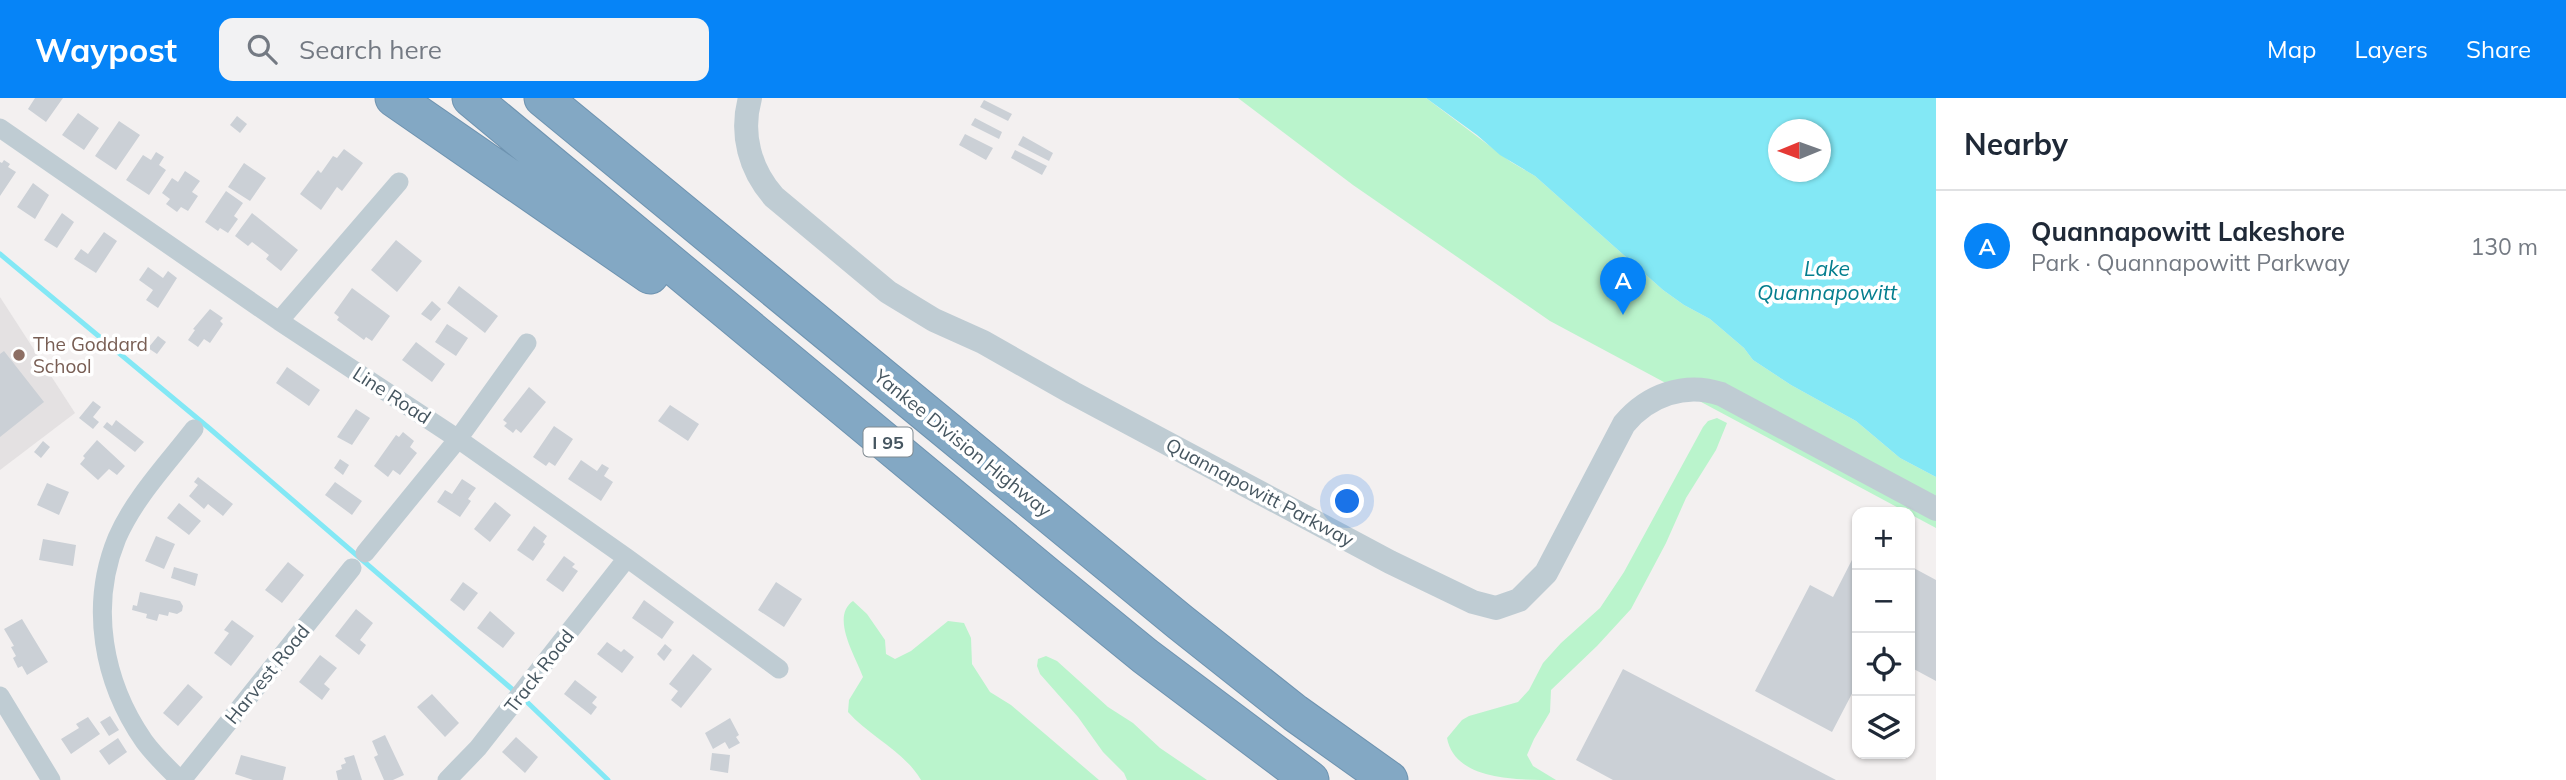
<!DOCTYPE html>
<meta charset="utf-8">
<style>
:root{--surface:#fff;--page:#f2f2f3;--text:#1f2937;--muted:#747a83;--line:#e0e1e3;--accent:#0684f7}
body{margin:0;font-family:Mulish,sans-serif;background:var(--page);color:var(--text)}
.controls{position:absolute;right:21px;bottom:21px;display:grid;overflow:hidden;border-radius:14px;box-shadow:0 2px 5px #0004}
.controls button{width:63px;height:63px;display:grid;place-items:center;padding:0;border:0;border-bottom:2px solid var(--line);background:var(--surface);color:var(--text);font:35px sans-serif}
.compass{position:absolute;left:1768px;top:21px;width:63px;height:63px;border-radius:50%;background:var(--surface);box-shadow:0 2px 5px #0004;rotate:269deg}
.you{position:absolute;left:1348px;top:404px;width:24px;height:24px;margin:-18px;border:5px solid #fff;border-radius:50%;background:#1a73e8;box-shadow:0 0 0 10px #1a73e833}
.badge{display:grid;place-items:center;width:46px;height:46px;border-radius:50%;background:var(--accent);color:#fff;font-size:23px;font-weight:700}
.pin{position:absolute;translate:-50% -58px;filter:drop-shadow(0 2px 4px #0008)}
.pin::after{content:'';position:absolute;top:37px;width:24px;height:21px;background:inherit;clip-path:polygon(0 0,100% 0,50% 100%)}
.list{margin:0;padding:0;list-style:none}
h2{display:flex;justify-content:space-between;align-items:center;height:91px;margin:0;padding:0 28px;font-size:30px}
h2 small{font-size:23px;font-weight:400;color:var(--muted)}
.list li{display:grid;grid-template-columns:46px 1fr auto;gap:21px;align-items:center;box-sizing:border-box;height:112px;padding:0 28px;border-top:2px solid var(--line)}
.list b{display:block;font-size:26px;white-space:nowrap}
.list p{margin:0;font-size:23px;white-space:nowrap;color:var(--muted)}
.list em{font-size:23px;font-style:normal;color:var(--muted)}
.icon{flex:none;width:38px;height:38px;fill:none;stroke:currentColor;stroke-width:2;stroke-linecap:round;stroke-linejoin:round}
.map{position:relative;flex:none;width:1936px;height:682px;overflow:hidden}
header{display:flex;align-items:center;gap:42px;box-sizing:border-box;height:98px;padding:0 35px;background:var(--accent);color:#fff}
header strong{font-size:33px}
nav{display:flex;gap:38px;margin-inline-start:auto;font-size:24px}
.search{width:490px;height:63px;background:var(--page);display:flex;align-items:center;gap:18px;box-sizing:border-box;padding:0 24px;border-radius:14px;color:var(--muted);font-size:26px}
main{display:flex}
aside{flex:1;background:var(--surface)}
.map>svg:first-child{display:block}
.education{fill:#e4e1e2}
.green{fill:#baf4cc}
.water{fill:#83e8f5;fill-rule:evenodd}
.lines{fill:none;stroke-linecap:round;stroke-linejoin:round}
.stream{stroke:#83e8f5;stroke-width:5}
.building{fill:#cbd0d6}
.motorway-casing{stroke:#6e93b0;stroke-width:39}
.minor{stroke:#bfccd3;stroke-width:19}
.tertiary{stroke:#bfccd3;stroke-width:24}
.motorway{stroke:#83a8c4;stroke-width:37}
.education-dot{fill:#8d6e63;stroke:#fff;stroke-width:2.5}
.labels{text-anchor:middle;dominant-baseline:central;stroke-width:7;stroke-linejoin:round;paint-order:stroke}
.shield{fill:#fff;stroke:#7e8990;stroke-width:2}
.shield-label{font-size:18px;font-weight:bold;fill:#465660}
.education-label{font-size:19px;fill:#785e54;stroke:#fff;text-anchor:start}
.street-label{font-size:19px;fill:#465660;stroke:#fff}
.water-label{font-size:21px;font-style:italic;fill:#047e8e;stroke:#fff}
</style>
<header>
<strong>Waypost</strong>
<div class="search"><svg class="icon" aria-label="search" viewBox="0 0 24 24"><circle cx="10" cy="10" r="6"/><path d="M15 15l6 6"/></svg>Search here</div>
<nav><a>Map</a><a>Layers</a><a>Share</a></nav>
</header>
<main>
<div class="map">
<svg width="1936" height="682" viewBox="0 0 1936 682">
<rect width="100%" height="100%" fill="#f3f0f0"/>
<path class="education" d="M 0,199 L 75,315 L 0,372 Z"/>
<path class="green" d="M 1238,0 L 1426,0 L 1511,64 L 1535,78 L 1663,192 L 1684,207 L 1710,221 L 1744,250 L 1753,262 L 1791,287 L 1856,323 L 1900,360 L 1936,379 L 1936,430 L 1550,223 L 1353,87 Z
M 1717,320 L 1727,325 L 1716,352 L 1686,400 L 1666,445 L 1631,511 L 1597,548 L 1551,592 L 1550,614 L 1534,641 L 1527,657 L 1533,668 L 1556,682 C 1514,682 1455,682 1447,640 L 1462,622 L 1469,618 L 1518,604 L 1529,592 L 1543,565 L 1561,545 L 1600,510 L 1624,474 L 1703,329 L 1708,323 Z
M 853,503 L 867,516 L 885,542 L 886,556 L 895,561 L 911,553 L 948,523 L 964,525 L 971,540 L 972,566 L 990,594 L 1011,607 L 1099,682 L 921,682 C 903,652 870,639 848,614 L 849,602 L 863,579 C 856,559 830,519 853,503 Z
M 1046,558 L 1057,563 L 1108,609 L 1133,625 L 1160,650 L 1207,682 L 1127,682 L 1124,675 L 1103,654 L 1078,619 L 1040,576 L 1037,568 L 1038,561 Z"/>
<path class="water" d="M 1426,0 L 1936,0 L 1936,379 L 1900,360 L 1856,323 L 1791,287 L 1753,262 L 1744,250 L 1710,221 L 1684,207 L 1663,192 L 1535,78 L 1500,57 L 1477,37 ZM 1778,32 L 1820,32 L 1820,74 L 1778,74 Z"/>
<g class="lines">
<path class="stream" d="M 0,156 L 209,330 L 527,604 L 608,682"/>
</g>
<path class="building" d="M 35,0 L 63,0 L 46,24 L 28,11 Z
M 984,2 L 1012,16 L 1008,23 L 980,9 Z
M 78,15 L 99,30 L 84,52 L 62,37 Z
M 237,18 L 247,26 L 240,35 L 230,27 Z
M 975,20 L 1002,34 L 999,41 L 971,27 Z
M 119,23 L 140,37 L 116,72 L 95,58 Z
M 965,36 L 993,50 L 986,62 L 959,47 Z
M 1023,38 L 1053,55 L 1049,63 L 1018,47 Z
M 344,51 L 363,65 L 342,93 L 337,89 L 321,112 L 300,96 L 318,72 L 321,75 L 333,58 L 337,60 Z
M 1015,52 L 1047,68 L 1042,77 L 1011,60 Z
M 156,54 L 164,59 L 159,67 L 166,72 L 149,97 L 126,82 L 143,57 L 151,62 Z
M 4,62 L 10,66 L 8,69 L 16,74 L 0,98 L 0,64 L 2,65 Z
M 244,65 L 266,80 L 250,103 L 228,89 Z
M 185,73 L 200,83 L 192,94 L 198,98 L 188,113 L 181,109 L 177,114 L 166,106 L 170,101 L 162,95 L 172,80 L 178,84 Z
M 33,85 L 49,97 L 35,121 L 17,109 Z
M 226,93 L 243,105 L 234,118 L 238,121 L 228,135 L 220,130 L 218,133 L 205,124 Z
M 62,115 L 74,124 L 57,150 L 44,142 Z
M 252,115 L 298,152 L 281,173 L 266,161 L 269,157 L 252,144 L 248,148 L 235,138 Z
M 104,134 L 117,143 L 96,175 L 74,161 L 81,151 L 88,156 Z
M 396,142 L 422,163 L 397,194 L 371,172 Z
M 148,169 L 163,180 L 168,173 L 177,180 L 158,210 L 146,202 L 153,192 L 139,182 Z
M 459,188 L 498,218 L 485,235 L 447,205 Z
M 352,190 L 390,218 L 372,243 L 366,239 L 364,242 L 337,222 L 339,219 L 334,215 Z
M 432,203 L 441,211 L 431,223 L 421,216 Z
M 210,211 L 223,220 L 220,223 L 223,226 L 210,245 L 204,241 L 198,249 L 188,242 L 195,232 L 193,231 Z
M 447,226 L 468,240 L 456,258 L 435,244 Z
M 158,238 L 166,244 L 157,256 L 148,250 Z
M 416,244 L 445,266 L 432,284 L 402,262 Z
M 4,253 L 44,304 L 0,339 L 0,256 Z
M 287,269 L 320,292 L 309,308 L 276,285 Z
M 529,289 L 546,304 L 521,335 L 516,331 L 513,335 L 504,328 L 507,325 L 503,322 Z
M 93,303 L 101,309 L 93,319 L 99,324 L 93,331 L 79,320 Z
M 670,307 L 699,326 L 688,343 L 658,323 Z
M 356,311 L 370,320 L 352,347 L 337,339 Z
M 116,322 L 144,344 L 135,354 L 103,329 L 107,324 L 112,328 Z
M 554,328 L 573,341 L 555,368 L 549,364 L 546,368 L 533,359 Z
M 403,334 L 414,343 L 410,349 L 417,355 L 400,377 L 393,372 L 388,379 L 374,368 L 396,337 L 399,339 Z
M 97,342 L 125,368 L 117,377 L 109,371 L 98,382 L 80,366 L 85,360 L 83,358 Z
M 43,343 L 50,349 L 41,360 L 34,354 Z
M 340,361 L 349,367 L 343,377 L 334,370 Z
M 581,362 L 597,373 L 602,366 L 609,370 L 604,378 L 613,384 L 601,403 L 568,381 Z
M 198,379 L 233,406 L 223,418 L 208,406 L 204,411 L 189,398 L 198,387 L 194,384 Z
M 462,381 L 476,390 L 468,401 L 471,403 L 460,419 L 437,404 L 445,392 L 452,396 Z
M 335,384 L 362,403 L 352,417 L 325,397 Z
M 47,385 L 69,394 L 59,417 L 37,407 Z
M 495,404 L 511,417 L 490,444 L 474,431 Z
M 179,405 L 201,423 L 189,437 L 167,420 Z
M 534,428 L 547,438 L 543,444 L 545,446 L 533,463 L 517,452 Z
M 156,438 L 175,446 L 164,471 L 145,463 Z
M 43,441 L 76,447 L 73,468 L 39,462 Z
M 1855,456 L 1857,457 L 1857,586 L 1832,634 L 1755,593 L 1810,487 L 1833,499 Z
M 564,458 L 575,466 L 572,469 L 578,473 L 563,494 L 546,482 Z
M 288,464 L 304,477 L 282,505 L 265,492 Z
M 1910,468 L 1936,482 L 1936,583 L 1910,569 Z
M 174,469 L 198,476 L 195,488 L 171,480 Z
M 463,484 L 478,495 L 464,513 L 450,502 Z
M 776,484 L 802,501 L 784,529 L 758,512 Z
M 140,494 L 180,503 L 183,508 L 182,513 L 177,516 L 169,514 L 168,518 L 159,516 L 157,523 L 146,520 L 147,516 L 132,512 L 133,507 L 137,508 Z
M 644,502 L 674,524 L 662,541 L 632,520 Z
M 356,511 L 373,525 L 360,542 L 366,547 L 359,557 L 335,538 Z
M 490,513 L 515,535 L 503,550 L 477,530 Z
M 22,521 L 48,564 L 27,577 L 22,568 L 18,570 L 13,560 L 16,558 L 11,549 L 14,548 L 4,531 Z
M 232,522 L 254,538 L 231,568 L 214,555 L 229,535 L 224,532 Z
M 607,544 L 621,554 L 624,551 L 634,559 L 622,575 L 597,556 Z
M 665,546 L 672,552 L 664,563 L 657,556 Z
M 693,556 L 712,571 L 681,610 L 671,602 L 678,593 L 669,586 Z
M 320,557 L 337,570 L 324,586 L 330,591 L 322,602 L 299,584 Z
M 1623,571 L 1836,682 L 1613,682 L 1576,662 Z
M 575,582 L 597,599 L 592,605 L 597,609 L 591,617 L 564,596 Z
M 188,586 L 203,599 L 178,628 L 163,615 Z
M 432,596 L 459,625 L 445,639 L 417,609 Z
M 110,618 L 119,632 L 109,638 L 100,624 Z
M 88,619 L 100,636 L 71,656 L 61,641 L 79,630 L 76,626 Z
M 730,620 L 739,637 L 736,639 L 740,645 L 729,651 L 725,644 L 713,651 L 705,635 Z
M 385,637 L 404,677 L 393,682 L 384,682 L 374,659 L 378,657 L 372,643 Z
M 516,639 L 538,659 L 525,675 L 502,654 Z
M 118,640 L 127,654 L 109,667 L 99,653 Z
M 712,655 L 730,657 L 728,675 L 710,672 Z
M 241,657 L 286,669 L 283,682 L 253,682 L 235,676 Z
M 354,657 L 362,682 L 338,682 L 336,673 L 342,671 L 341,667 L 346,665 L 344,660 Z"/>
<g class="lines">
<defs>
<path id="motorway" d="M 394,0 L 650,177
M 471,0 L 1047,478 L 1145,558 L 1310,682
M 543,0 L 1180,524 L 1295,615 L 1389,682"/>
</defs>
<use href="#motorway" class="motorway-casing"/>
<path class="minor" d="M 0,30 L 279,223 L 458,341 L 627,460 L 779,571
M 279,223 L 399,84
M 365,455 L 458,341 L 527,245
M 0,598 L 51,682
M 180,682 C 168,670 154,657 144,643 C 103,584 89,508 117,440 C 135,399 167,366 194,331
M 182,682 L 352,470
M 447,682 L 478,650 L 627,460"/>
<path class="tertiary" d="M 750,0 C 740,36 750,72 774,99 L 888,194 L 934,222 L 983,244 L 1073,295 L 1390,464 L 1473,504 L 1496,510 L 1519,502 L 1546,475 L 1624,326 C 1648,297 1685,284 1721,296 L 1936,411"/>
<use href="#motorway" class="motorway"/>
</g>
<circle class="education-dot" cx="19" cy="257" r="7"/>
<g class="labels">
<rect class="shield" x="863.5" y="329.5" width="49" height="29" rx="5"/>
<g class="shield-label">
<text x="888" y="344">I 95</text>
</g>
<g class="education-label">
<text x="33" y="246">The Goddard<tspan x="33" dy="22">School</tspan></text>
</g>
<g class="street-label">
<text transform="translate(392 297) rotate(33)">Line Road</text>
<text transform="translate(963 345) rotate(39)">Yankee Division Highway</text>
<text transform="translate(1260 394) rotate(28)">Quannapowitt Parkway</text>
<text transform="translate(539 573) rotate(-52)">Track Road</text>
<text transform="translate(267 576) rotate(-51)">Harvest Road</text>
</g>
<g class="water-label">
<text x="1827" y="170">Lake<tspan x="1827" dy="24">Quannapowitt</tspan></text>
</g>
</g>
</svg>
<div class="controls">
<button>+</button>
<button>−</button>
<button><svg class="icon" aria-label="locate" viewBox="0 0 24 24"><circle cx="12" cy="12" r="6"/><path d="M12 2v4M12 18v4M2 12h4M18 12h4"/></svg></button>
<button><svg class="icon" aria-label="layers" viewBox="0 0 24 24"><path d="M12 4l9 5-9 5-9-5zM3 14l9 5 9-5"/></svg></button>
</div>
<svg class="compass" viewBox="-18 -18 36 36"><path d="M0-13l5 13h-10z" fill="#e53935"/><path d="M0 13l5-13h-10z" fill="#747a83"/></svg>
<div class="you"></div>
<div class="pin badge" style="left:1623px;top:217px">A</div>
</div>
<aside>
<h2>Nearby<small></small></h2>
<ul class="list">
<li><span class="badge">A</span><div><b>Quannapowitt Lakeshore</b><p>Park · Quannapowitt Parkway</p></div><em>130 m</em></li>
</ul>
</aside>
</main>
